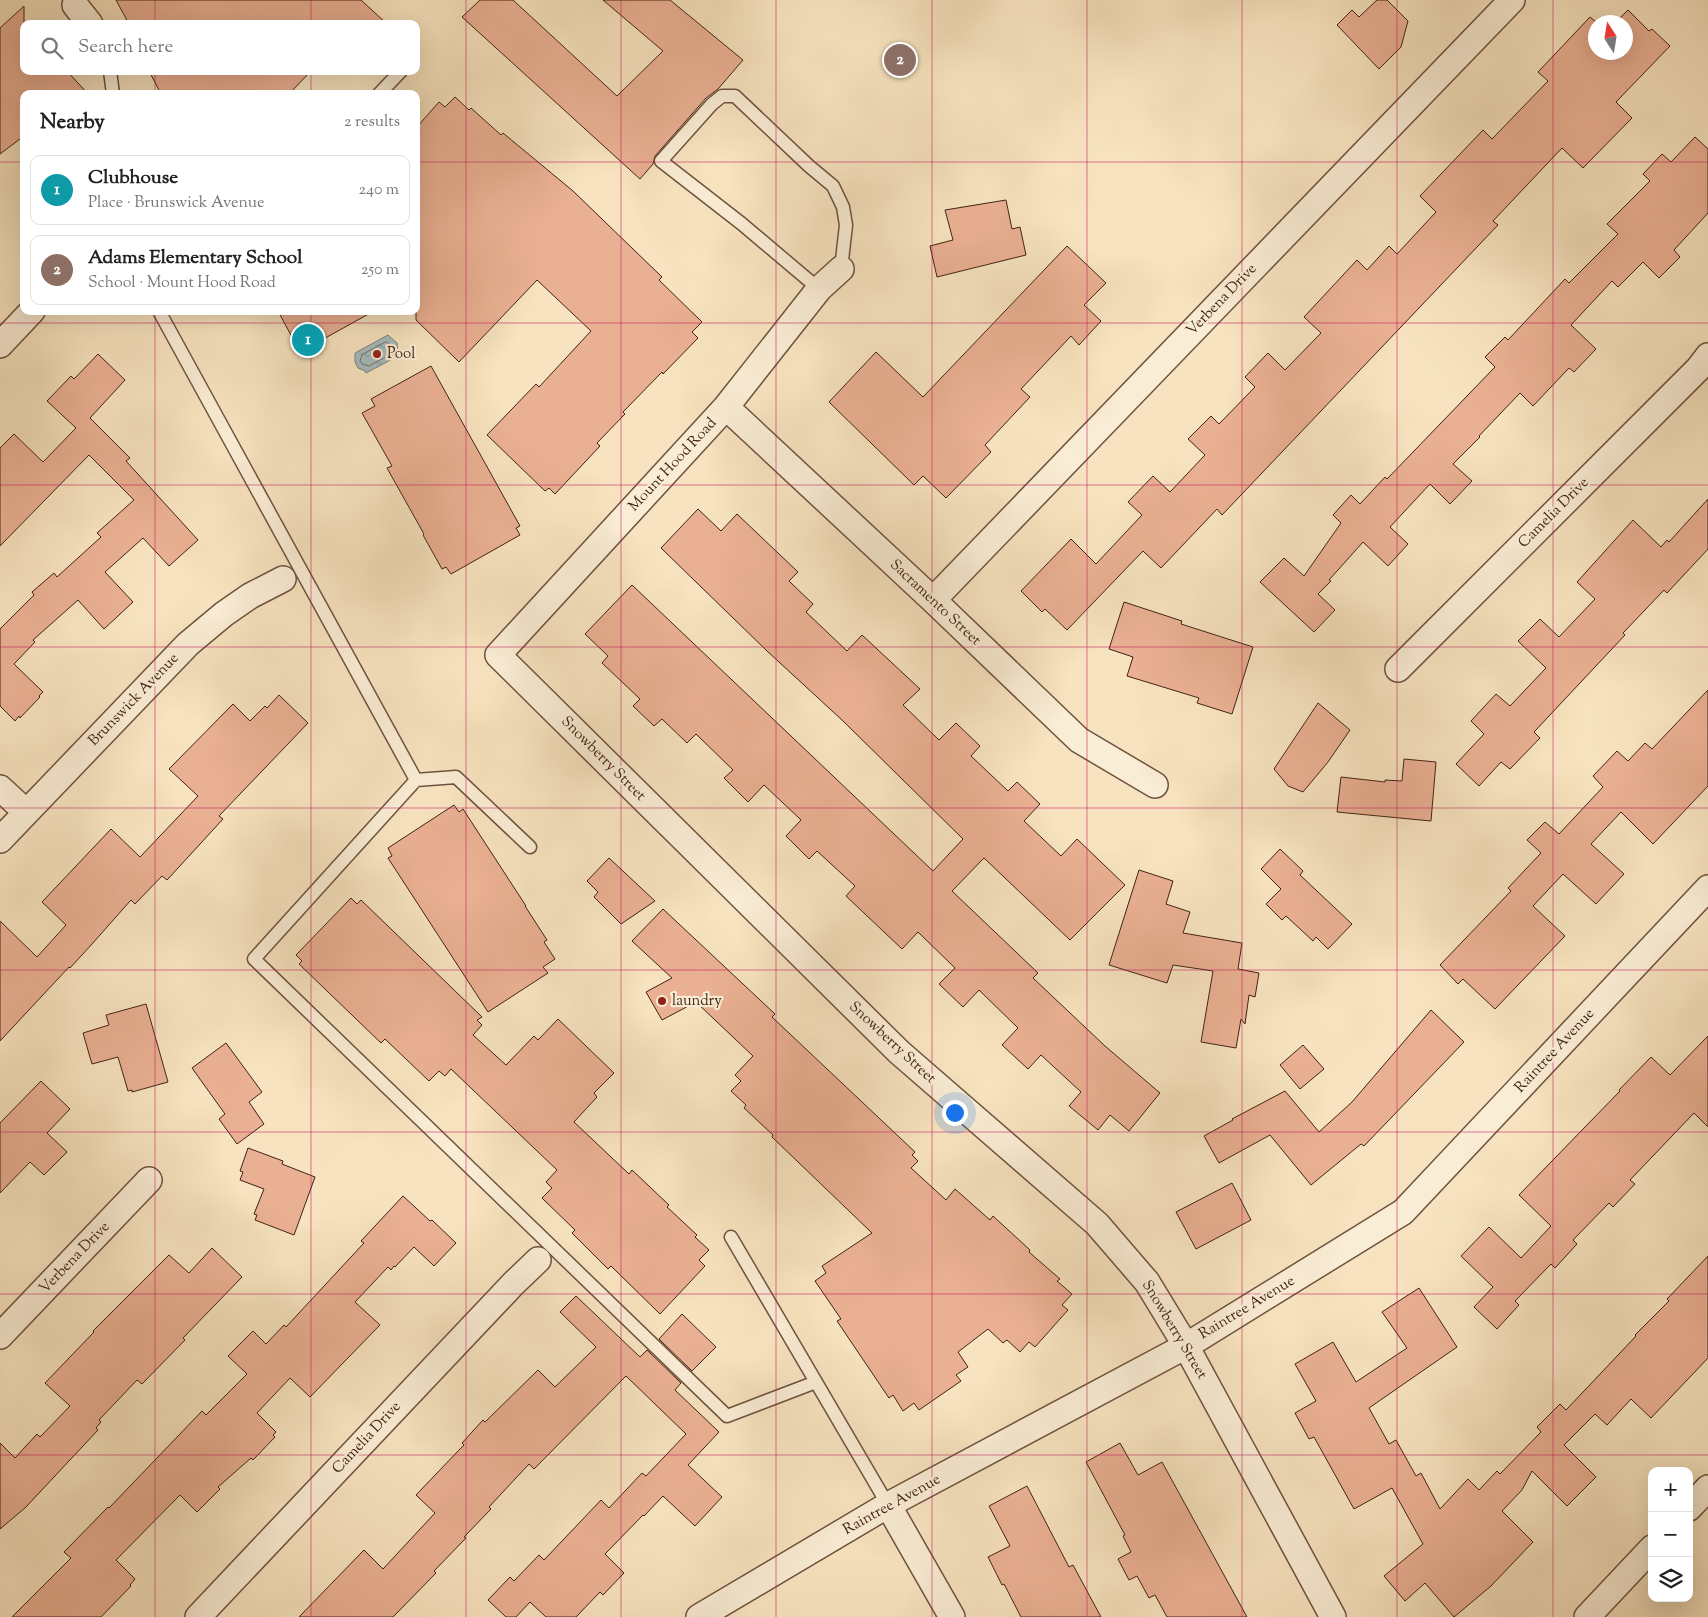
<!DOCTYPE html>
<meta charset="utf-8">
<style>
:root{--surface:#fff;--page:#f2f2f2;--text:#222;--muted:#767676;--line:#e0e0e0;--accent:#b45309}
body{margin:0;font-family:"Sorts Mill Goudy",serif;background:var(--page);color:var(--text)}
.controls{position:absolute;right:15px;bottom:15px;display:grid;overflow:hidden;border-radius:10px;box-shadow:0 5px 20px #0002}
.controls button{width:45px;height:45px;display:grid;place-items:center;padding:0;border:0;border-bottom:1px solid var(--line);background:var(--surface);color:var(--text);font:25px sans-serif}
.compass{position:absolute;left:1588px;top:15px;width:45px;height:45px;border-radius:50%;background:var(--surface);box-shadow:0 5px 20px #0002;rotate:348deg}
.you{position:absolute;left:954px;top:1112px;width:18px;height:18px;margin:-12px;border:4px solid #fff;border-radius:50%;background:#1a73e8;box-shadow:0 0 0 8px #1a73e833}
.badge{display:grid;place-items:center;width:32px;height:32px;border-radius:50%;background:var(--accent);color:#fff;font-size:16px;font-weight:700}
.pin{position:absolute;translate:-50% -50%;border:2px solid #fff;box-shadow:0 1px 5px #0006}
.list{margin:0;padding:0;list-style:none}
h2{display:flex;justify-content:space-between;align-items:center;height:65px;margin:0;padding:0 20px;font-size:21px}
h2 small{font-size:16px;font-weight:400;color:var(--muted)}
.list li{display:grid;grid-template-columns:32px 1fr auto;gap:15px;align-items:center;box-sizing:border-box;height:70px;margin:0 10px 10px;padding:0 10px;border:1px solid var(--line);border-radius:10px}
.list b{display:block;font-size:19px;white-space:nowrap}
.list p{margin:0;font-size:16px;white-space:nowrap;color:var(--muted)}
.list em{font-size:16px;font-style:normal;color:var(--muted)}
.icon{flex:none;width:28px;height:28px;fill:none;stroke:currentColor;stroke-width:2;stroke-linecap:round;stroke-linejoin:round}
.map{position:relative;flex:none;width:1708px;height:1617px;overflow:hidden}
.search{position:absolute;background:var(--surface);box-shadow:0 5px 20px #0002;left:20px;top:20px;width:400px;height:55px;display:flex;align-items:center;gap:12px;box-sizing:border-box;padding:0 18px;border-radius:10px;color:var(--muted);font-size:19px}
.panel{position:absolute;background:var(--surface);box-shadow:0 5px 20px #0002;left:20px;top:90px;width:400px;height:225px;border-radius:10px}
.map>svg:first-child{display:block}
.water{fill:url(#water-ripples);stroke:#7d7e7a}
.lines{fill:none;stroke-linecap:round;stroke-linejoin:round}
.shore{stroke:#736e69;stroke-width:1}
.building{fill:#eab093;stroke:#422214}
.lane-casing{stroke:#6f523f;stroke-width:15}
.street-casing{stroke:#6f523f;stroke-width:28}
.lane{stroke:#faedd5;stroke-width:12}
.street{stroke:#faedd5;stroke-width:25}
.grid{fill:none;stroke:#c2185b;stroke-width:1;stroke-opacity:0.55}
.poi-dot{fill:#8f2418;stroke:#faedd5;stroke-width:2}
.labels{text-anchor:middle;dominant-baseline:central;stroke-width:4.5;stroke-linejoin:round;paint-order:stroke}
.street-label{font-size:15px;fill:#422214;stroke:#faedd5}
.poi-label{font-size:15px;fill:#422214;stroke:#faedd5;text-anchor:start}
</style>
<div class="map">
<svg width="1708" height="1617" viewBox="0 0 1708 1617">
<defs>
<pattern id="water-ripples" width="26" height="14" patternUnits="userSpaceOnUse" patternTransform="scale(1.25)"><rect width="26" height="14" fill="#a4bbbe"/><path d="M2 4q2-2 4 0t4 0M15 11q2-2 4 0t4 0" fill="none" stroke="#8ea0a2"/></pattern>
</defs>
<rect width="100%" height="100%" fill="#f7e3bf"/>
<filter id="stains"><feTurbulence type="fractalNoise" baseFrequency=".004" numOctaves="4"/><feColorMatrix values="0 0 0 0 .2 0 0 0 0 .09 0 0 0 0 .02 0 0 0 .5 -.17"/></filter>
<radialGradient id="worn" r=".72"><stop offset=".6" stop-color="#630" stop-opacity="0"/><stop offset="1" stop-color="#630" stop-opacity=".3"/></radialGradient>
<path class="water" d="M 388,335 L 397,343 L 398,356 L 366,373 L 365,371 L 358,368 L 355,362 L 355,353 Z"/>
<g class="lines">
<path class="shore" d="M 386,342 L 392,345 L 391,354 L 369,366 L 362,364 L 360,361 L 362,355 Z"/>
</g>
<path class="building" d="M 116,0 L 361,0 L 387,24 L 129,24 Z
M 480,0 L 513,0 L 617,96 L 663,51 L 603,0 L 670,0 L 743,60 L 718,89 L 706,98 L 655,156 L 653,164 L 640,179 L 462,17 Z
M 1377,0 L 1387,0 L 1408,21 L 1401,47 L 1379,69 L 1337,25 L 1352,10 L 1359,17 Z
M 24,6 L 24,71 L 67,71 L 88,94 L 24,94 L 24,136 L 0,154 L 0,28 Z
M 1628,10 L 1649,31 L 1652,29 L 1670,46 L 1616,102 L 1632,118 L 1583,168 L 1562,148 L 1493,221 L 1498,225 L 1222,515 L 1217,509 L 1161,568 L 1143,551 L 1067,630 L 1045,609 L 1042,612 L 1021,591 L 1071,539 L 1096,564 L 1142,515 L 1128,502 L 1153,476 L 1170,492 L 1205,455 L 1188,439 L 1211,416 L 1219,424 L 1255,387 L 1245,377 L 1268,353 L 1285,370 L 1321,333 L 1304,317 L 1357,260 L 1367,270 L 1389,246 L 1397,254 L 1436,212 L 1420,196 L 1483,130 L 1492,139 L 1548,81 L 1538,72 L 1590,17 L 1596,22 L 1596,52 L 1626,52 L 1626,22 L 1616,22 Z
M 149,71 L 311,71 L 289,94 L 161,94 Z
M 455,97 L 469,110 L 471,108 L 501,135 L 503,133 L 573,191 L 662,277 L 659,280 L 702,322 L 692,332 L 698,338 L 663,374 L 662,372 L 623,412 L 625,414 L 597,443 L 600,446 L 555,494 L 549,488 L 545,491 L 487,435 L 536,384 L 539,387 L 591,331 L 537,280 L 459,362 L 416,320 L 416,128 L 439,102 L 445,107 Z
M 1695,137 L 1708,149 L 1708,213 L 1674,250 L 1680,257 L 1659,278 L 1643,262 L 1618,287 L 1612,281 L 1571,325 L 1596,349 L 1574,372 L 1569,368 L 1533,406 L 1520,393 L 1479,436 L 1480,437 L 1453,464 L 1472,481 L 1450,504 L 1430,484 L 1390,527 L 1408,544 L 1388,566 L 1363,542 L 1329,580 L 1331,581 L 1318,594 L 1335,610 L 1314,632 L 1260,582 L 1284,558 L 1304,576 L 1341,523 L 1333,515 L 1351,495 L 1360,504 L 1385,477 L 1387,479 L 1495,367 L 1485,357 L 1505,337 L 1508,340 L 1565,279 L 1569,283 L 1618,234 L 1607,224 L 1650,181 L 1643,174 L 1662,154 L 1671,162 Z
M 1006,200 L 1012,229 L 1020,227 L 1026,255 L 937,277 L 930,246 L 953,240 L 945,210 Z
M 1067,246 L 1106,283 L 1084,305 L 1101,321 L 1079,345 L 1071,336 L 1021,389 L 1030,397 L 985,445 L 991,452 L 946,498 L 923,476 L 914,485 L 829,402 L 876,352 L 923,397 Z
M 278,311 L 374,311 L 300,352 Z
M 98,354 L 125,380 L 90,418 L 130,458 L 126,461 L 198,540 L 169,566 L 143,538 L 105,572 L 133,602 L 104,629 L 78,600 L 33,640 L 35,642 L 14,664 L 43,692 L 39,696 L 40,697 L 20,718 L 19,716 L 15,721 L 0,706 L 0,629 L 34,595 L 32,592 L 54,573 L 57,577 L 101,537 L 97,533 L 134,500 L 89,455 L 0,546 L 0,448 L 14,434 L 43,462 L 76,428 L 47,401 L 71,376 L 74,379 Z
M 431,366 L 520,526 L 516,528 L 520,535 L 451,574 L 446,567 L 442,569 L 423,535 L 424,534 L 387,468 L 392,466 L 362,413 L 375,406 L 371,399 Z
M 1708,499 L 1708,549 L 1667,593 L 1664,590 L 1623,633 L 1625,635 L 1534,732 L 1540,738 L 1510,769 L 1501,762 L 1479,786 L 1456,764 L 1484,734 L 1471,721 L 1496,694 L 1510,706 L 1546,668 L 1518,641 L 1540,619 L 1559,637 L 1595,599 L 1577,582 L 1633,520 L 1661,547 L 1667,540 L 1669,542 Z
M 698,509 L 721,531 L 737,514 L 798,572 L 789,581 L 813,604 L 806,612 L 847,651 L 862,635 L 920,689 L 903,705 L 939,740 L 956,723 L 980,746 L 971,756 L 1008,791 L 1017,782 L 1040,804 L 1024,821 L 1061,856 L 1077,839 L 1125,885 L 1070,940 L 984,858 L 952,891 L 1038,973 L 1033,978 L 1105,1046 L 1160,1093 L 1129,1131 L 1110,1115 L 1098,1130 L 1069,1106 L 1081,1092 L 1041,1055 L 1028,1069 L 1002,1045 L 1018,1028 L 979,990 L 963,1007 L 939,984 L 955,968 L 918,932 L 902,949 L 846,896 L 855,886 L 817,851 L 809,859 L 786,836 L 801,820 L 764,785 L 748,802 L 724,778 L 733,770 L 696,734 L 687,743 L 662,719 L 654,726 L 633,706 L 640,699 L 602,663 L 608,656 L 585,634 L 632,585 L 933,871 L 963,839 L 842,720 L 767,651 L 661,548 Z
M 1124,602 L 1182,621 L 1181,624 L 1253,647 L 1232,714 L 1197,703 L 1199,698 L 1127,676 L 1133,657 L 1109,649 Z
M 1708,690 L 1708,786 L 1653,844 L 1621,812 L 1591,844 L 1624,874 L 1596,904 L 1563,874 L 1533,906 L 1565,936 L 1495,1009 L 1463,979 L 1458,984 L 1440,965 L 1511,891 L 1508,888 L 1541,853 L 1527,840 L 1545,822 L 1559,834 L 1603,787 L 1593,776 L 1617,751 L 1628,761 L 1645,743 L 1652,749 Z
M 279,695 L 308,723 L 219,816 L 223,819 L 167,880 L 162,876 L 135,904 L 131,900 L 92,944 L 70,968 L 69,967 L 0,1041 L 0,921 L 37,957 L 66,925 L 42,902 L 111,829 L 140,857 L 198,796 L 169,769 L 233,704 L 250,721 L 265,706 L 267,708 Z
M 1318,703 L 1350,730 L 1328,762 L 1303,792 L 1288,786 L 1274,769 Z
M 1404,759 L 1436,762 L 1431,821 L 1337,812 L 1341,777 L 1385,782 L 1385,780 L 1402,781 Z
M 454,805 L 459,812 L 463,809 L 526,906 L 525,906 L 547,940 L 544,942 L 555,959 L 543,967 L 548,973 L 488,1012 L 388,858 L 392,856 L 388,848 Z
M 1280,849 L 1303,871 L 1300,875 L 1352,924 L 1328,949 L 1316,937 L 1313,941 L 1286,916 L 1282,920 L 1266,904 L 1281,889 L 1261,869 Z
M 609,858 L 655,901 L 621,924 L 594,897 L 598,892 L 587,881 Z
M 1139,870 L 1173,881 L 1166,904 L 1190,912 L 1183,933 L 1242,943 L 1238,969 L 1259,973 L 1255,997 L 1249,995 L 1245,1024 L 1241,1019 L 1236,1048 L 1201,1042 L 1213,971 L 1173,965 L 1167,983 L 1109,965 Z
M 351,898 L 357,904 L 361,900 L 482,1017 L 477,1020 L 482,1025 L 473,1035 L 506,1065 L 534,1036 L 538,1040 L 558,1019 L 614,1073 L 594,1093 L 597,1097 L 574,1122 L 629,1174 L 632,1170 L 669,1205 L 667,1207 L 697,1235 L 695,1237 L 709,1250 L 699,1260 L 705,1266 L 660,1314 L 611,1266 L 608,1269 L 572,1233 L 575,1230 L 542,1198 L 552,1188 L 546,1182 L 557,1170 L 451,1069 L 445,1076 L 439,1071 L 429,1081 L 385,1039 L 381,1043 L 299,964 L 302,961 L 296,955 Z
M 663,909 L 775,1014 L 772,1017 L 915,1152 L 912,1155 L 918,1161 L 911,1168 L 946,1200 L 955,1189 L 990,1220 L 993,1216 L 1030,1250 L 1029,1252 L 1060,1279 L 1057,1281 L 1072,1294 L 1062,1305 L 1068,1310 L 1035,1347 L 1029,1342 L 1020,1352 L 1007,1340 L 1003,1343 L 988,1329 L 958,1352 L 968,1367 L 956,1375 L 961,1381 L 919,1410 L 914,1403 L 903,1411 L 893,1395 L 889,1398 L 837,1321 L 841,1319 L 815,1281 L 826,1273 L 822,1266 L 872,1233 L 772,1137 L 773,1135 L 744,1108 L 746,1105 L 731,1091 L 741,1081 L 735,1075 L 753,1056 L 696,1002 L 662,1020 L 646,992 L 672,978 L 632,941 Z
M 146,1004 L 168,1082 L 132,1092 L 132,1090 L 128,1091 L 118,1057 L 92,1064 L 83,1033 L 109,1025 L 106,1015 Z
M 1431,1010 L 1464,1042 L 1364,1146 L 1361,1144 L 1311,1185 L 1270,1135 L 1219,1163 L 1204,1136 L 1233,1120 L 1232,1119 L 1285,1091 L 1319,1132 L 1352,1102 Z
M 1708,1036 L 1708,1127 L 1694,1113 L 1630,1180 L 1635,1184 L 1613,1207 L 1609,1203 L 1573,1240 L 1577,1244 L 1555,1268 L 1551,1264 L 1515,1301 L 1519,1305 L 1497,1329 L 1474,1307 L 1493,1287 L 1461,1256 L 1489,1227 L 1521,1258 L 1551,1226 L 1519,1195 L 1620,1091 L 1619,1090 L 1651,1057 L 1670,1075 Z
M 226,1043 L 262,1092 L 249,1102 L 264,1124 L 237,1144 L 219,1119 L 225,1114 L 192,1068 Z
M 1303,1045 L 1324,1069 L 1300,1089 L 1280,1065 Z
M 41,1081 L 70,1109 L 47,1133 L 67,1152 L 44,1175 L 30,1162 L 0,1193 L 0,1123 Z
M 248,1148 L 283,1161 L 282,1164 L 315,1177 L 294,1235 L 255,1220 L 257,1215 L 254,1214 L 264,1189 L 240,1180 L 243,1172 L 240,1171 Z
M 1232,1183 L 1251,1220 L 1196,1249 L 1176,1212 Z
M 403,1196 L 430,1221 L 432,1220 L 456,1243 L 434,1266 L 414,1247 L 395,1267 L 394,1266 L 391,1270 L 388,1267 L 355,1302 L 380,1325 L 310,1397 L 290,1378 L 257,1413 L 276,1432 L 273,1435 L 275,1437 L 253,1460 L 251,1458 L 218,1487 L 220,1489 L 197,1512 L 180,1495 L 116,1560 L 135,1579 L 130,1585 L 131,1586 L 101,1617 L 12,1617 L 71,1558 L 64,1552 L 108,1507 L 109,1508 L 202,1411 L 206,1415 L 247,1374 L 228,1356 L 253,1331 L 266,1344 L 284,1325 L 286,1327 L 364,1243 L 361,1241 Z
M 212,1248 L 242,1277 L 183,1338 L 185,1340 L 142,1384 L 137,1380 L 99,1420 L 101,1422 L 96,1428 L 98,1430 L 25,1508 L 0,1529 L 0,1443 L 15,1458 L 37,1434 L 40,1437 L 70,1406 L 45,1383 L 94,1332 L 93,1331 L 169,1255 L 189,1273 Z
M 1708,1256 L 1708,1358 L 1651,1418 L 1631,1399 L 1607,1425 L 1595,1414 L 1564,1445 L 1596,1477 L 1567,1506 L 1532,1471 L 1522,1490 L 1502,1511 L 1533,1542 L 1491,1586 L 1454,1617 L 1425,1583 L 1405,1601 L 1384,1576 L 1423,1544 L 1392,1488 L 1354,1509 L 1314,1437 L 1309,1439 L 1295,1413 L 1316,1401 L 1295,1364 L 1333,1342 L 1356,1382 L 1407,1348 L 1382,1312 L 1419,1288 L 1457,1347 L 1369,1408 L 1389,1444 L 1396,1440 L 1416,1476 L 1421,1473 L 1440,1509 L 1468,1479 L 1479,1490 L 1497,1471 L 1500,1474 L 1541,1432 L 1537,1427 L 1560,1404 L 1566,1410 L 1636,1336 L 1635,1335 L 1669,1301 L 1667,1299 Z
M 576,1296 L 640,1357 L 647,1350 L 681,1383 L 675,1390 L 719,1432 L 688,1465 L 722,1497 L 695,1526 L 663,1496 L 644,1516 L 643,1515 L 605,1554 L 624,1573 L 603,1595 L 600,1592 L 576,1617 L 546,1617 L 530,1602 L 516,1617 L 506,1617 L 488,1600 L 510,1577 L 514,1581 L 539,1555 L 544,1560 L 601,1500 L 609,1508 L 642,1473 L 646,1476 L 686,1434 L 626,1376 L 534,1469 L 529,1464 L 489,1507 L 491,1509 L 464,1537 L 466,1538 L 434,1571 L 436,1573 L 393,1617 L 299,1617 L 364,1550 L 383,1569 L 435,1513 L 416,1495 L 460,1449 L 464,1445 L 462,1443 L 483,1420 L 485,1422 L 538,1370 L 555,1387 L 596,1347 L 560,1312 Z
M 682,1314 L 716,1347 L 692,1371 L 659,1339 Z
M 1120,1443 L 1138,1475 L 1162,1462 L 1247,1617 L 1167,1617 L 1155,1595 L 1149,1598 L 1137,1576 L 1129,1580 L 1118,1559 L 1131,1552 L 1123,1536 L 1125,1535 L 1086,1462 Z
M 1027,1486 L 1069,1567 L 1073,1565 L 1101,1617 L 1021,1617 L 1004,1584 L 1002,1585 L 988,1557 L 1010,1546 L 989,1506 Z"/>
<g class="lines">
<defs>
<path id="lane" d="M 110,71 L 113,94
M 379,94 L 401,71
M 819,289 L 742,224 L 661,161 L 712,104 L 722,96 L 735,96 L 809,166 L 833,186 L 843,207 L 846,225 L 841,269
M 159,311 L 416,780 L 254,959 L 727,1416 L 816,1382
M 416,780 L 456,777 L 530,847
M 731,1237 L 888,1505"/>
<path id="street" d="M 75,5 L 90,24
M 841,269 L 819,289 L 726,407 L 498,655 L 899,1052 L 1097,1224 L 1147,1282 L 1186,1346 L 1333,1617
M 0,345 L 32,311
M 726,407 L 933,600 L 1079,740 L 1155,785
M 933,600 L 1512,0
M 1398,669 L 1698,369 L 1708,356
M 0,788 L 26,812
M 0,840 L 188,644 L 224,614 L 250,596 L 283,579
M 0,1336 L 149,1180
M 888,1505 L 952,1617
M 1689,1508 L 1708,1488
M 198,1617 L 513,1284 L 538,1260
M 699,1617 L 888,1505 L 1186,1346 L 1403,1212 L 1708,888
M 1587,1617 L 1652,1548"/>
</defs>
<use href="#lane" class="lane-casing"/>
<use href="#street" class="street-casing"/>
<use href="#lane" class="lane"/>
<use href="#street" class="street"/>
</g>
<path class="grid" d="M 155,0 L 155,24M 311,0 L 311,24M 466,0 L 466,1617M 621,0 L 621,1617M 776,0 L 776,1617M 932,0 L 932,1617M 1087,0 L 1087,1617M 1242,0 L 1242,1617M 1397,0 L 1397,1617M 1553,0 L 1553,1617M 155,71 L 155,94M 311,71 L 311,94M 0,162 L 24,162M 416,162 L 1708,162M 155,311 L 155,1617M 311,311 L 311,1617M 0,323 L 1708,323M 0,485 L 1708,485M 0,647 L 1708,647M 0,808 L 1708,808M 0,970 L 1708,970M 0,1132 L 1708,1132M 0,1294 L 1708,1294M 0,1455 L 1708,1455"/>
<g class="poi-dot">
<circle cx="377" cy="354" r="5"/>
<circle cx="662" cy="1001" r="5"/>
</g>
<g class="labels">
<g class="street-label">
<text transform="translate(1222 300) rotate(-46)">Verbena Drive</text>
<text transform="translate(673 465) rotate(-47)">Mount Hood Road</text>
<text transform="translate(1554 513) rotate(-45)">Camelia Drive</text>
<text transform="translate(935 603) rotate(43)">Sacramento Street</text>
<text transform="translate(134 700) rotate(-46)">Brunswick Avenue</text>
<text transform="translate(603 759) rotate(45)">Snowberry Street</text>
<text transform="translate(892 1043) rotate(43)">Snowberry Street</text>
<text transform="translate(1555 1051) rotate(-47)">Raintree Avenue</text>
<text transform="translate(75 1258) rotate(-46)">Verbena Drive</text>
<text transform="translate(1247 1308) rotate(-31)">Raintree Avenue</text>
<text transform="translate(1174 1330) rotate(59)">Snowberry Street</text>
<text transform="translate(367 1438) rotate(-47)">Camelia Drive</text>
<text transform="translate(892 1505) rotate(-29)">Raintree Avenue</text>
</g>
<g class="poi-label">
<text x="387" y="354">Pool</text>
<text x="672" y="1001">laundry</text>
</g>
</g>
<rect width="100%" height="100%" filter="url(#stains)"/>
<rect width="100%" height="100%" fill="url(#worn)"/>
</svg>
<div class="controls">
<button>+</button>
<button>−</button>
<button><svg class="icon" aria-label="layers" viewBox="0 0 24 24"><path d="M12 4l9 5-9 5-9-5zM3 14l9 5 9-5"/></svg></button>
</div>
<svg class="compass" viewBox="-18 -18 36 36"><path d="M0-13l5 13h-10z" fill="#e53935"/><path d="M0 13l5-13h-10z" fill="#767676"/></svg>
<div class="you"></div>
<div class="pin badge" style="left:308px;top:340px;background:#0f9aa8">1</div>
<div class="pin badge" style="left:900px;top:60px;background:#8d6e63">2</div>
<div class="search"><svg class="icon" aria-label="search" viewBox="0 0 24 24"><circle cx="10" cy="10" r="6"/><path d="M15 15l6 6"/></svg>Search here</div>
<section class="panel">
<h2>Nearby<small>2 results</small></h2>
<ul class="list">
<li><span class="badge" style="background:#0f9aa8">1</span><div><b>Clubhouse</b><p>Place · Brunswick Avenue</p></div><em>240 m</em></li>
<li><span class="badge" style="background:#8d6e63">2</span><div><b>Adams Elementary School</b><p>School · Mount Hood Road</p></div><em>250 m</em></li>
</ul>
</section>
</div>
